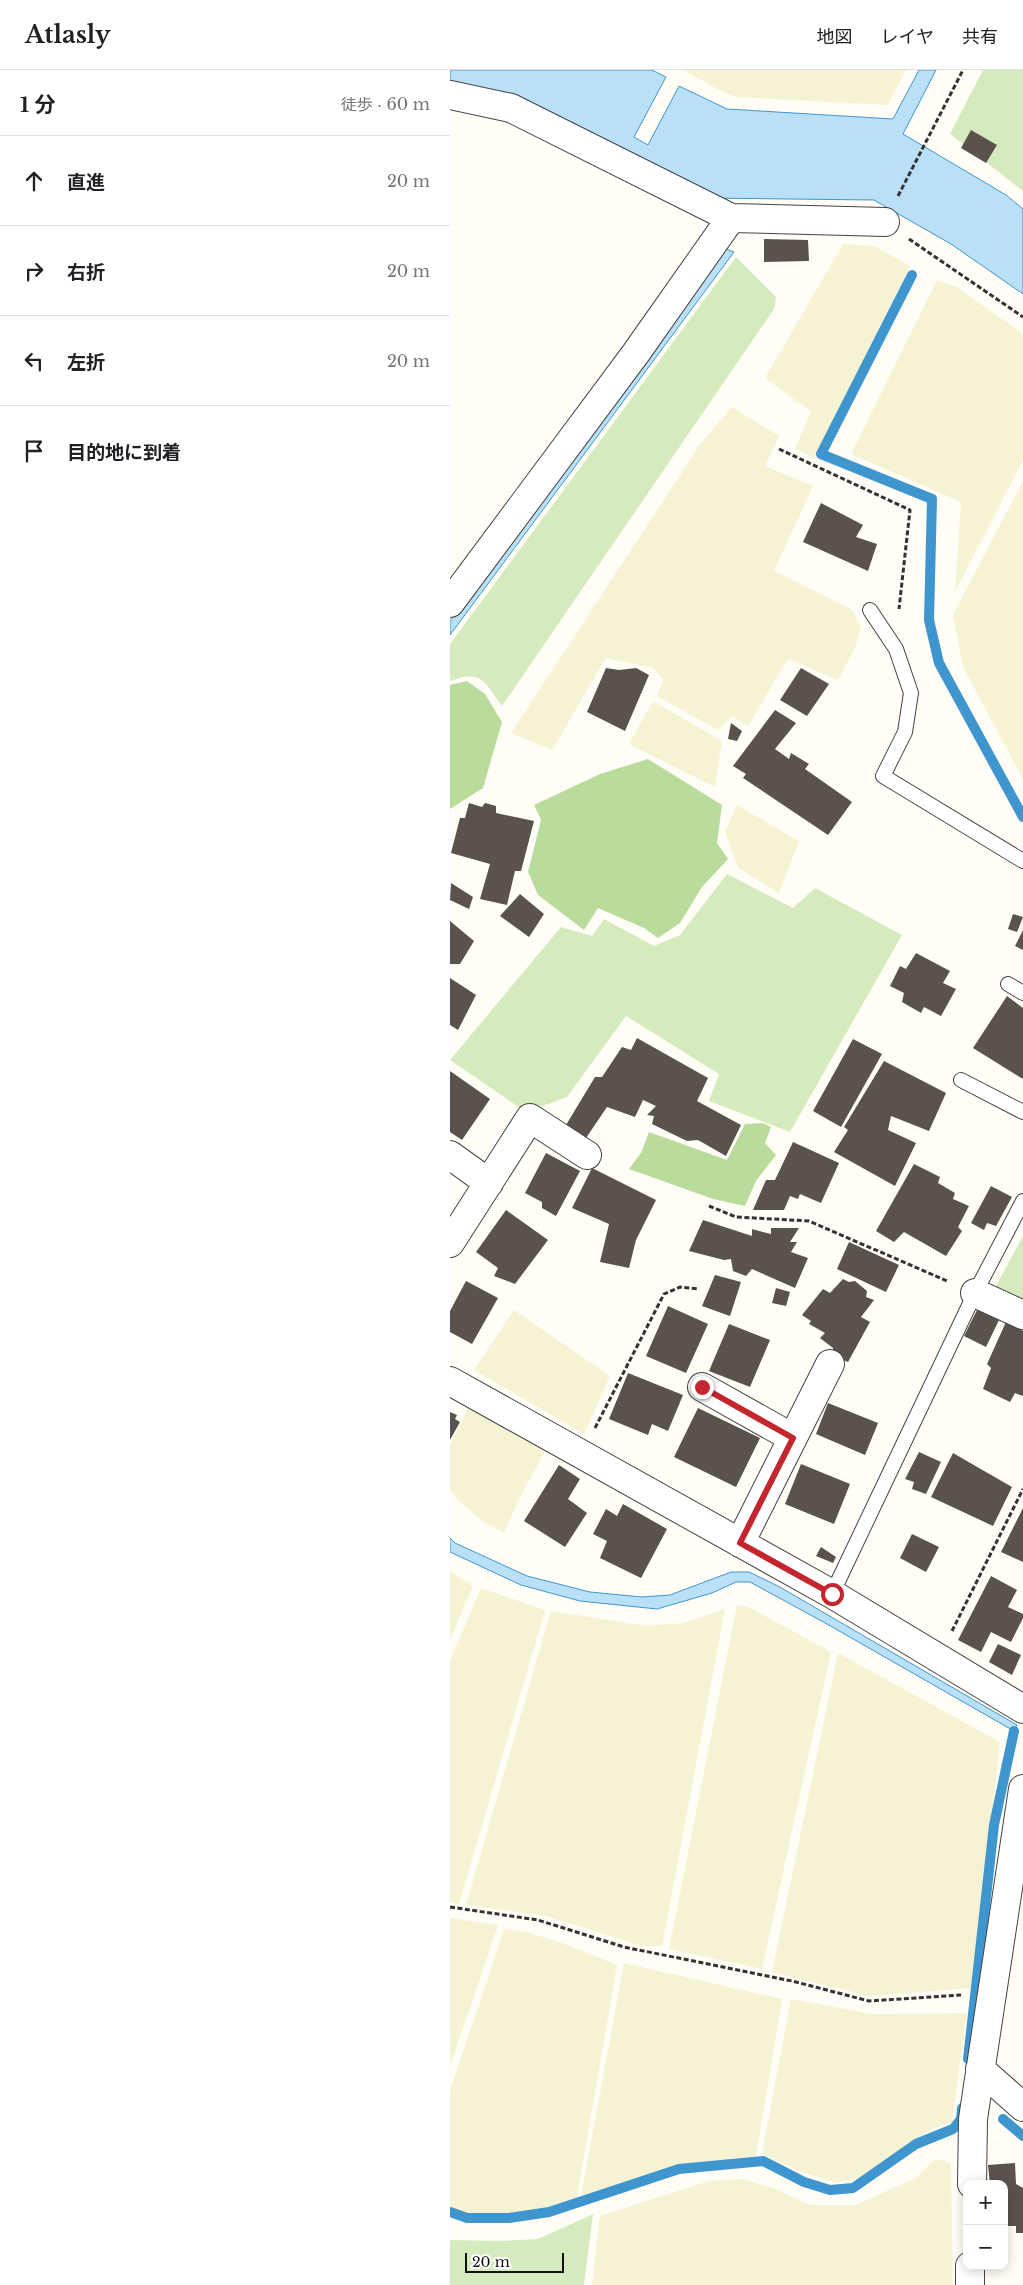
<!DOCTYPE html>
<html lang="ja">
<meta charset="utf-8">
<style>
:root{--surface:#fff;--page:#f2f2f2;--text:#202124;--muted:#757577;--line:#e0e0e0}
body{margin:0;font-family:"Libre Baskerville","Noto Sans JP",serif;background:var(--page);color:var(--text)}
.controls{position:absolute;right:15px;bottom:15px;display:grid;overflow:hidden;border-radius:10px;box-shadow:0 2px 12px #0003}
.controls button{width:45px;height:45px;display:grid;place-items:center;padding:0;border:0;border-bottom:1px solid var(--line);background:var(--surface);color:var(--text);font:25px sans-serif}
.scale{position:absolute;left:15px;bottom:12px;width:99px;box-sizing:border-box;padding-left:5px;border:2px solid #111;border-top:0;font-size:14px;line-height:18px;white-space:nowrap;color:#111;-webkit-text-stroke:4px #fff;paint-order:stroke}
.stop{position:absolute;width:15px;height:15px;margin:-11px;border:4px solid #c4262e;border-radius:50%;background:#fff}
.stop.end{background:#c4262e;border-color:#fff;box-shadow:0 1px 5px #0008}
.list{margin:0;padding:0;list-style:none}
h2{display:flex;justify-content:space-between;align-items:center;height:65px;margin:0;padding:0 20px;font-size:21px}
h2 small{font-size:16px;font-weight:400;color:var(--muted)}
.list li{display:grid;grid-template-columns:32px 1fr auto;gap:15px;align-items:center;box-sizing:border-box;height:90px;padding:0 20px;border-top:1px solid var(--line)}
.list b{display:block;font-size:19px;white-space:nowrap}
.list em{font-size:16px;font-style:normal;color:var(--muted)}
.icon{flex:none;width:28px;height:28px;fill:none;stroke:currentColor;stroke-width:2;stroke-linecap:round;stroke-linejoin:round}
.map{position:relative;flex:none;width:573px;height:2215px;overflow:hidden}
header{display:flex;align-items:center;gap:30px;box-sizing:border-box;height:70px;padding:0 25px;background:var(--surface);border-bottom:1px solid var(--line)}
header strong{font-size:24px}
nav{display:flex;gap:28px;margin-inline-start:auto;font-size:18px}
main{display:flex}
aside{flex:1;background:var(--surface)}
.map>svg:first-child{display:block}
.farmland{fill:#f6f3d4}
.green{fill:#d5ebbd}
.forest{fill:#b9dc9c}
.water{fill:#b9e0f7;stroke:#3f96cf}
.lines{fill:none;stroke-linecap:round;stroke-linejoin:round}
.stream{stroke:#3f96cf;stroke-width:10}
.building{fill:#5a524d}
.service-casing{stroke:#444;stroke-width:16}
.minor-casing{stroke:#444;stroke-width:30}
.path{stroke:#333;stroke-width:3;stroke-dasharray:5 2.5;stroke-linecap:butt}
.service{stroke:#fff;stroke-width:14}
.minor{stroke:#fff;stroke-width:28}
.route{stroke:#c4262e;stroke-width:6}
</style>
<header>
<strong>Atlasly</strong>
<nav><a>地図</a><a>レイヤ</a><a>共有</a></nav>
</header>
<main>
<aside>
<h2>1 分<small>徒歩 · 60 m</small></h2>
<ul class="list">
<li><svg class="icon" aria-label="ahead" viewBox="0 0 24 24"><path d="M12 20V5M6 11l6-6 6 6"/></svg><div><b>直進</b></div><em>20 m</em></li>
<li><svg class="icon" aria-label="right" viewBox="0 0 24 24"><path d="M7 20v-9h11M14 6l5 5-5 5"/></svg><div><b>右折</b></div><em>20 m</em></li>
<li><svg class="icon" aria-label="left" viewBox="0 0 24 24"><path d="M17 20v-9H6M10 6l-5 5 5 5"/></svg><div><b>左折</b></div><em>20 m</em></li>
<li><svg class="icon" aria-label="arrive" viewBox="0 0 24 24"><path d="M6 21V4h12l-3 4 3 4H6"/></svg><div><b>目的地に到着</b></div></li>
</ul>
</aside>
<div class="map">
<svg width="573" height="2215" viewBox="0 0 573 2215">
<rect width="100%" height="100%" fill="#fffdf5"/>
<path class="farmland" d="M 234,0 L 456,0 L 438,35 L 285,27 L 267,19 Z
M 393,174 L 424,176 L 460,196 L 364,388 L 345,379 L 361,342 L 315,308 Z
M 487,210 L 507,217 L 573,264 L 573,390 L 505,522 L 511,432 L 401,384 Z
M 282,337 L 329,366 L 315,396 L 363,416 L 324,501 L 403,540 L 411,558 L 405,578 L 388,610 L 338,589 L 298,656 L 282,646 L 268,660 L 207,626 L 213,610 L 203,598 L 156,588 L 102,680 L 61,663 L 251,373 Z
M 573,411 L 573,709 L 513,597 L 503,545 Z
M 203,631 L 272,671 L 265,717 L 179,674 Z
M 287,735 L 349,771 L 329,823 L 288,798 L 275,762 Z
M 64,1240 L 160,1306 L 134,1364 L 24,1300 Z
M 21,1332 L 99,1374 L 70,1427 L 54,1463 L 34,1452 L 10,1432 L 0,1421 L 0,1375 Z
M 0,1501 L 23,1516 L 0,1570 Z
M 31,1518 L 95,1540 L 9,1834 L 0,1832 L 0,1591 Z
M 287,1535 L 299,1537 L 381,1582 L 312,1899 L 219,1879 Z
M 275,1539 L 212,1876 L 192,1876 L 96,1846 L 16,1835 L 101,1541 L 197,1556 L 233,1553 Z
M 388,1583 L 550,1672 L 522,1918 L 419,1926 L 322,1902 Z
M 0,1848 L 48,1855 L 0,1996 Z
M 54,1859 L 77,1862 L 112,1873 L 167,1895 L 127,2127 L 102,2136 L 63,2143 L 15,2143 L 0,2137 L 0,2021 Z
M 174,1893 L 332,1929 L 306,2086 L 230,2094 L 131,2126 Z
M 341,1929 L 423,1944 L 517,1943 L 502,2052 L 484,2058 L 410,2107 L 386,2113 L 349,2101 L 312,2084 Z
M 484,2090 L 493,2090 L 501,2094 L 503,2215 L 142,2215 L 150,2146 L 259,2111 L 292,2109 L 324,2118 L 360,2135 L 405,2135 L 466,2108 Z"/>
<path class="green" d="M 533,0 L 573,0 L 573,121 L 500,64 Z
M 286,187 L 326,227 L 324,239 L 52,636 C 34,612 33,599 0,611 L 0,574 Z
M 277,804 L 343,838 L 365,818 L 452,865 L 340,1062 L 259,1031 L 269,1004 L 176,946 L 117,1027 L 76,1042 L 0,990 L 111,857 L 142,866 L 154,849 L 204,876 L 230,865 Z
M 573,1166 L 573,1232 L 545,1218 Z
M 143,2144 L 134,2215 L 0,2215 L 0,2170 L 51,2171 L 88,2169 Z"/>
<path class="forest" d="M 17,611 L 35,624 L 52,652 L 33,718 L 0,739 L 0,615 Z
M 198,689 L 272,735 L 267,773 L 278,789 L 252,817 L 230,853 L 208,868 L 194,858 L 148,838 L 134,860 L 88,825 L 78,802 L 91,750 L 84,735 L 150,704 Z
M 313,1053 L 321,1057 L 315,1073 L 326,1085 L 306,1111 L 295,1136 L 263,1129 L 179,1099 L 191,1083 L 199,1062 L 277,1090 L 295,1054 Z"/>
<path class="water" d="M 0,0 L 202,0 L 216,7 L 184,67 L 198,75 L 229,16 L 277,39 L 443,49 L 469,0 L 486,0 L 453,64 L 556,125 L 573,139 L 573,224 L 501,174 L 424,130 L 257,128 L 0,17 Z
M 276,179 L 284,182 L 0,565 L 0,551 Z
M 0,1468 L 5,1473 L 77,1506 L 140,1522 L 192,1527 L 220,1525 L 281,1502 L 299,1502 L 328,1516 L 567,1655 L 564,1661 L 377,1554 L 300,1512 L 286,1512 L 262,1523 L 207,1539 L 130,1531 L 71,1515 L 0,1482 Z"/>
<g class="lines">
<path class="stream" d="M 462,205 L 371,384 L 482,429 L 479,550 L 489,593 L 573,747
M 518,1989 L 544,1755 L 564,1661
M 553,2049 L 573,2066
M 0,2142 L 17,2148 L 59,2148 L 99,2142 L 229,2099 L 313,2091 L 354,2112 L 380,2120 L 403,2118 L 466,2074 L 503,2059 L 511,2049 L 512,2038"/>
</g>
<path class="building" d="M 521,60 L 547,75 L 536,93 L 511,78 Z
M 314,169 L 358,170 L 359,191 L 314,192 Z
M 371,433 L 413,455 L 406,467 L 427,474 L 418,501 L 353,472 Z
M 156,598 L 169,600 L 186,598 L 199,605 L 175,661 L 137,642 Z
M 351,598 L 379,614 L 357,646 L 330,630 Z
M 325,640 L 346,653 L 325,679 L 339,689 L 341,683 L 359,694 L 355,699 L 402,732 L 378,765 L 293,708 L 296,704 L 283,696 Z
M 281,653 L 292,661 L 287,671 L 278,669 Z
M 19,733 L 32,737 L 35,733 L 46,736 L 46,743 L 84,751 L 71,801 L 65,801 L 57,835 L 30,829 L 40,794 L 1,783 L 10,748 L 15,748 Z
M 1,813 L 23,827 L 19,839 L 0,830 Z
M 70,824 L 94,844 L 79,867 L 50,846 Z
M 563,844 L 573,847 L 567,862 L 558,859 Z
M 0,851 L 24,871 L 10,894 L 0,894 Z
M 573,860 L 573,880 L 565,876 Z
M 466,883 L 500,901 L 493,913 L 506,919 L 491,946 L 474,937 L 471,943 L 452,932 L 454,923 L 440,916 L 450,896 L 456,899 Z
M 0,908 L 26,925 L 8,960 L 0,955 Z
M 557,926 L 573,938 L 573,1009 L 523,978 Z
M 187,968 L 258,1008 L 247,1031 L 291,1055 L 276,1086 L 248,1070 L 237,1071 L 202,1054 L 204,1046 L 197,1045 L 206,1036 L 193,1030 L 185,1047 L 157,1037 L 136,1068 L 116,1055 L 145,1007 L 152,1007 L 172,977 L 181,980 Z
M 403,969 L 432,984 L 391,1057 L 363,1041 Z
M 434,991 L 496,1023 L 479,1061 L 441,1046 L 438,1060 L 466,1073 L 445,1116 L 384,1082 L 398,1060 L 394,1057 Z
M 0,1001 L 40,1029 L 12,1070 L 0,1062 Z
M 343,1072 L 389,1093 L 371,1133 L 350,1124 L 348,1129 L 340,1126 L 334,1140 L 303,1140 L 316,1110 L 325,1110 Z
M 96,1083 L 130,1101 L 106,1146 L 92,1138 L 92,1132 L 75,1123 Z
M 464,1094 L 490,1107 L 488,1113 L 505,1123 L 503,1129 L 519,1136 L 508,1157 L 512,1161 L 496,1186 L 454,1162 L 444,1172 L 426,1161 Z
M 142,1098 L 206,1130 L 186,1170 L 179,1198 L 150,1192 L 159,1154 L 122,1138 Z
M 541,1116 L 562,1127 L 546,1156 L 537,1153 L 534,1160 L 521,1153 Z
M 56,1140 L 98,1170 L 65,1214 L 44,1206 L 48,1198 L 26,1182 Z
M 253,1150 L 302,1166 L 302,1159 L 321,1164 L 321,1158 L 349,1158 L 340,1172 L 347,1172 L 341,1182 L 358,1188 L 345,1218 L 302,1199 L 296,1206 L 283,1201 L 281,1189 L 274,1190 L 239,1181 Z
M 399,1172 L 449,1195 L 436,1222 L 387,1199 Z
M 265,1205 L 291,1212 L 280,1246 L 252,1236 Z
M 393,1209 L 399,1212 L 405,1211 L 417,1221 L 416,1227 L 424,1230 L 411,1247 L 420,1252 L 398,1292 L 383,1286 L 383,1278 L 370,1268 L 375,1263 L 359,1254 L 361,1251 L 352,1245 L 373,1219 L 380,1223 Z
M 16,1211 L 48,1228 L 22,1274 L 0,1262 L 0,1241 Z
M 326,1218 L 340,1222 L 336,1236 L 322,1233 Z
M 218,1236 L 258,1254 L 236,1303 L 196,1286 Z
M 527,1240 L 549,1250 L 536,1277 L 514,1266 Z
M 556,1252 L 573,1261 L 573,1326 L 565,1323 L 560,1332 L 533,1319 L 541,1298 L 537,1294 Z
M 279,1254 L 320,1270 L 300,1317 L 259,1301 Z
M 178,1303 L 233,1325 L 218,1361 L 202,1354 L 198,1365 L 159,1349 Z
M 378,1333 L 428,1353 L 415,1385 L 366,1364 Z
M 248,1338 L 310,1368 L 286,1417 L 224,1387 Z
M 0,1342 L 7,1345 L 5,1349 L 10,1352 L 0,1370 Z
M 469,1382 L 491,1392 L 476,1424 L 462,1419 L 464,1412 L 455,1409 Z
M 503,1383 L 562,1417 L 543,1456 L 481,1427 Z
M 351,1394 L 400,1414 L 384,1454 L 335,1434 Z
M 109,1395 L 130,1409 L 118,1429 L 137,1443 L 115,1477 L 74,1451 Z
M 173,1434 L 217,1459 L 191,1508 L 150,1488 L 157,1471 L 143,1464 L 156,1439 L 167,1446 Z
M 573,1438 L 573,1492 L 551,1482 Z
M 462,1464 L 489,1477 L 476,1502 L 450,1488 Z
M 371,1477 L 386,1487 L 383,1493 L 366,1486 Z
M 541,1506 L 567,1520 L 558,1537 L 573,1544 L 573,1548 L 561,1572 L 541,1562 L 531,1582 L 508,1570 Z
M 548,1574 L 571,1585 L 562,1605 L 539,1592 Z
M 565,2093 L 566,2114 L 573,2118 L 573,2163 L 566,2163 L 566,2156 L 554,2156 L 554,2114 L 540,2114 L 538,2095 Z"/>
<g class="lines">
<defs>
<path id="service" d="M 420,540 L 446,579 L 461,623 L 455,662 L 433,706 L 573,791
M 558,914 L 573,923
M 511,1010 L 573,1042
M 382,1524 L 525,1223 L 573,1131"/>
<path id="minor" d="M 0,25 L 61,38 L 281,148 L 435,152
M 0,533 L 186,283 L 281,148
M 0,1085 L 39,1113
M 0,1173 L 80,1048 L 137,1085
M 525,1223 L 573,1245
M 0,1311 L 382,1524 L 573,1639
M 252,1317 L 343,1368
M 290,1473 L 380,1294
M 530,1999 L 573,2037
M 522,2114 L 523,2049 L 573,1719
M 520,2215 L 520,2196"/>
</defs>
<use href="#service" class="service-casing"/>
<use href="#minor" class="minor-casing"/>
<path class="path" d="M 448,126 L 513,0
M 459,169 L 573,247
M 329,379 L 460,440 L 449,539
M 259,1136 L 286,1147 L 359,1151 L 497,1211
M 145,1358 L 214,1224 L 230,1217 L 249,1219
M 502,1561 L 573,1419
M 0,1837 L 88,1850 L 174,1877 L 342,1911 L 419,1931 L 511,1925"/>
<use href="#service" class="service"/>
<use href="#minor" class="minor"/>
</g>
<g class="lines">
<path class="route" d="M 252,1317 L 343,1368 L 290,1473 L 382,1524"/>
</g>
</svg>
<div class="controls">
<button>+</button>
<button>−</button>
</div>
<div class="scale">20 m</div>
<div class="stop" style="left:382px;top:1524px"></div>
<div class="stop end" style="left:252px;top:1317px"></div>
</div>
</main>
